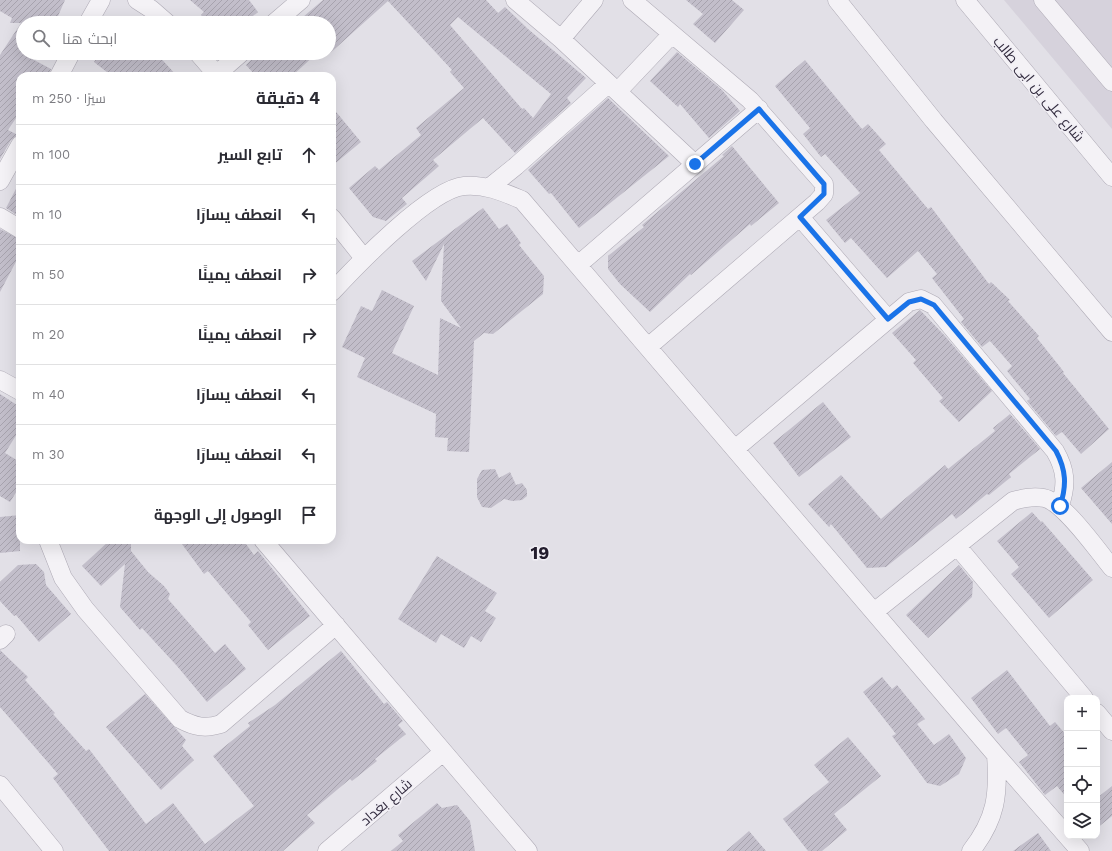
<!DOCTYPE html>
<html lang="ar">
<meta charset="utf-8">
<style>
:root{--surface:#fff;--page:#f2f2f3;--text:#2b2b33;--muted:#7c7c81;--line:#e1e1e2}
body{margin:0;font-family:"Work Sans",Cairo,sans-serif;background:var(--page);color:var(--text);direction:rtl}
.controls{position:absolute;right:12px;bottom:12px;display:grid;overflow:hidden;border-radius:8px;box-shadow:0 4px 16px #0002}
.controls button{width:36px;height:36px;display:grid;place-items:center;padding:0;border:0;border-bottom:1px solid var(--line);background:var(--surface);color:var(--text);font:20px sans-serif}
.stop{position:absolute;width:12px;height:12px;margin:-9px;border:3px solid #1a73e8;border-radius:50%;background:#fff}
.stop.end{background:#1a73e8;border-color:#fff;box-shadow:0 1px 4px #0008}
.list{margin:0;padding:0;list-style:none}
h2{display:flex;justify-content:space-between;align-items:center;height:52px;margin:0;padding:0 16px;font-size:17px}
h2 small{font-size:13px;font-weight:400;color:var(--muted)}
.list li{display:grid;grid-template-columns:26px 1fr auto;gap:12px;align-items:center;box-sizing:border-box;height:60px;padding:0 16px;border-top:1px solid var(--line)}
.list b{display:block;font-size:15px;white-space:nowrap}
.list em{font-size:13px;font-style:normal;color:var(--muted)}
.icon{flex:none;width:22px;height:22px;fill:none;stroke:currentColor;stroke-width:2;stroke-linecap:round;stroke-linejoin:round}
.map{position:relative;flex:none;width:1112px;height:851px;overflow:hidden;direction:ltr}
.search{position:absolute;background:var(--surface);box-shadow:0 4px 16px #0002;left:16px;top:16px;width:320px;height:44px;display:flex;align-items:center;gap:10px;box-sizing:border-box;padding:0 14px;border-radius:22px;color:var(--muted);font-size:15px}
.panel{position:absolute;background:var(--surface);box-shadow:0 4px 16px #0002;left:16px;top:72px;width:320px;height:472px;border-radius:12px;direction:rtl}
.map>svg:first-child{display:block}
.built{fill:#d6d2dc}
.building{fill:url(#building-hatch);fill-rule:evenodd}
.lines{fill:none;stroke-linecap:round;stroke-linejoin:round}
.minor-casing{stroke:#ada9b4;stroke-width:19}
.minor{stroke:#f4f2f6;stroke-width:18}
.route{stroke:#1a73e8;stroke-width:5}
.labels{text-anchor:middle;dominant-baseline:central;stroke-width:3;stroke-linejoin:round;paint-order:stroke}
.street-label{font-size:14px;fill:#312a3d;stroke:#f1eff5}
.district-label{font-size:18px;font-weight:bold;fill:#231d2e;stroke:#f1eff5}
</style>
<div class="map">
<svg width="1112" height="851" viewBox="0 0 1112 851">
<defs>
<pattern id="building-hatch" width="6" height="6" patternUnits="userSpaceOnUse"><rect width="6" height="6" fill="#c2beca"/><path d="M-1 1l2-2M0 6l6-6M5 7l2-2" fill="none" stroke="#a7a3ae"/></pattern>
</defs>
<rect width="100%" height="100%" fill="#e2e0e7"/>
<path class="built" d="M 1004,0 L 1112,0 L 1112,129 Z"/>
<path class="building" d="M 0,0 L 65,0 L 55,23 L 23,23 L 23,54 L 51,69 L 49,76 L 20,76 L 20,112 L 8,130 L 18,135 L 11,140 L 0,159 L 0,55 L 21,23 L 10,23 L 12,18 L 0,11 Z
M 190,0 L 249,0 L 258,12 L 244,23 L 207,23 L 201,15 L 204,12 Z
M 323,0 L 486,0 L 498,13 L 505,7 L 528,29 L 586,78 L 567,98 L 571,103 L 515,153 L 483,118 L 433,160 L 439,166 L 402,198 L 407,204 L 386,221 L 373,217 L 349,188 L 375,166 L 379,170 L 421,135 L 416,128 L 464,88 L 450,72 L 452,70 L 388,1 L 329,54 L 329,23 L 296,23 ZM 458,17 L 551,94 L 533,118 L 524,108 L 522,109 L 450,25 Z
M 686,0 L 732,0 L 744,10 L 715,43 L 693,24 L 703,14 Z
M 677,52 L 722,90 L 740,111 L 709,138 L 680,104 L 678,107 L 650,81 Z
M 100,53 L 156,53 L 177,76 L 112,76 L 94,62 Z
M 258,53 L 317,53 L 292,76 L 256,76 L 246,65 Z
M 805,60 L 862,129 L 868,124 L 886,144 L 879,150 L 928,209 L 931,207 L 989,284 L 991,282 L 1010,300 L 1008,301 L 1039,336 L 1037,338 L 1064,372 L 1063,373 L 1109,429 L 1081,454 L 1062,432 L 1056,436 L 1027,401 L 1030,399 L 1007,371 L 1012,366 L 990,341 L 982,347 L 961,322 L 964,319 L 932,278 L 937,274 L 918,251 L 887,278 L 851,238 L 845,243 L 826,220 L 860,193 L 825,154 L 821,157 L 803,134 L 810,128 L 775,86 Z
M 608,98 L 669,156 L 579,228 L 551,193 L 549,194 L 528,170 Z
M 332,107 L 361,142 L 332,166 Z
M 732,146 L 779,203 L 751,226 L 750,224 L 691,275 L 690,274 L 650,312 L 620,284 L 608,269 L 608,256 L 644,227 L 642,225 L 724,156 L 722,155 Z
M 20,181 L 20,217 L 6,208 Z
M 483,208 L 499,229 L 507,224 L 521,243 L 519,245 L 544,276 L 543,294 L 493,334 L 484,333 L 474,341 L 469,452 L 447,451 L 448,438 L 435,437 L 436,414 L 357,377 L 365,358 L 342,347 L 361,306 L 372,311 L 382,290 L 414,306 L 392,353 L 438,375 L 440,318 L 461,328 L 441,301 L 444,244 L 426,281 L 412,261 Z
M 0,229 L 20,239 L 20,254 L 0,292 Z
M 920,310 L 945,336 L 992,391 L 959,422 L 939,401 L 943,398 L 913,363 L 916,360 L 892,333 Z
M 0,394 L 20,407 L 20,429 L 5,453 L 20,462 L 20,486 L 10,502 L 0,496 Z
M 823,402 L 851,437 L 799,477 L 773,443 Z
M 1010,414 L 1040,449 L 1009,474 L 1011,477 L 989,495 L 987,494 L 956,519 L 952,514 L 886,567 L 867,568 L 831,524 L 829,527 L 808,504 L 841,475 L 881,519 L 945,465 L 948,469 L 995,431 L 993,428 Z
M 1112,462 L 1112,524 L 1081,488 Z
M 495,469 L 499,478 L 510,472 L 516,485 L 522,483 L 527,490 L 527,496 L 522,500 L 512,501 L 504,499 L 491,508 L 482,507 L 477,497 L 477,479 L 482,470 Z
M 1032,512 L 1041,522 L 1042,521 L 1093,580 L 1049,618 L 1011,574 L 1019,567 L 997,541 Z
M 20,515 L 20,551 L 0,553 L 0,517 Z
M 110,540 L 131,540 L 131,551 L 148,572 L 164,586 L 170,594 L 168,599 L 215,653 L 225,644 L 246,669 L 207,702 L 177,666 L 142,628 L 140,630 L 120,607 L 125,564 L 101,586 L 82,566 Z
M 179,540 L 243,540 L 254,555 L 258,551 L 310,616 L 268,650 L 248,625 L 251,622 L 208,571 L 204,574 Z
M 437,556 L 497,593 L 485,611 L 496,618 L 481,642 L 471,636 L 464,648 L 441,634 L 436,643 L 398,619 Z
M 36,564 L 44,572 L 46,585 L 71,614 L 39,642 L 16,615 L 14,616 L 0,601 L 0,582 L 18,565 Z
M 959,565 L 973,582 L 972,597 L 928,638 L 906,615 Z
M 0,650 L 28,677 L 25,680 L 55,713 L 53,714 L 86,751 L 89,749 L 146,824 L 173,803 L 205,844 L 254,806 L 213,756 L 250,726 L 248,723 L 275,705 L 341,651 L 384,704 L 387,702 L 403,721 L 398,725 L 406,734 L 375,759 L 377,761 L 352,781 L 350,779 L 307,815 L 315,823 L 283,851 L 109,851 L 53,778 L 58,774 L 0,707 Z
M 1007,670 L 1050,726 L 1055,722 L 1067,736 L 1067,798 L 1057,786 L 1045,795 L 1019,762 L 1028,755 L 1006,728 L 998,734 L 971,698 Z
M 882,677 L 892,689 L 897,685 L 925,719 L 917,724 L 934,745 L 949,734 L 966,758 L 959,774 L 940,786 L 927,783 L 892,736 L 896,734 L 863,692 Z
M 145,694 L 186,740 L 182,746 L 194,760 L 161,790 L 106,727 Z
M 848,737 L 881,776 L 834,814 L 847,830 L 822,851 L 808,851 L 783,819 L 829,782 L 814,765 Z
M 1112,786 L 1112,816 L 1097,828 L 1097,798 Z
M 437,803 L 442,808 L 457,805 L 470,821 L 475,851 L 391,851 L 403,841 L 398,835 Z
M 749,831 L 766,851 L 726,851 Z
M 1038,833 L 1051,851 L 1013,851 Z"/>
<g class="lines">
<defs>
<path id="minor" d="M 137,0 L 151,9 L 167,23
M 515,0 L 561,39 L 695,164
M 632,0 L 750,100 L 824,184 L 824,194 L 817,202 L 648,347
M 837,0 L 934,121 L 1112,332
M 965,0 L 1112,177
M 1043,0 L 1112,82
M 88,23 L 101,0
M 274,23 L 301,0
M 561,39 L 594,0
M 198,53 L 218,76
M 217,74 L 241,53
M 59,76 L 71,53
M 618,91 L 672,34
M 0,181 L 20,145
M 490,187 L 516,166 L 608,84
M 0,217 L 20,229
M 800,217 L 888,319
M 332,218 L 363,257
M 578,265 L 759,109
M 332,292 C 356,266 430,189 464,186 C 485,184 503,192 522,200 L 996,755 L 1067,836
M 0,380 L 20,391
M 735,449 L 909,302 L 921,299 L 933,305 L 1055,451 C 1066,470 1067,485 1060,505
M 48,540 L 63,578 L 85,609 L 180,719 C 195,727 205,729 221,724 L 336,625
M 263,540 L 528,851
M 957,546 L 1084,698
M 874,612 L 1013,501 C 1024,498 1033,496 1044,498 C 1064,502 1098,551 1112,568
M 0,640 L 6,634
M 1097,713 L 1112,731
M 0,785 L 54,851
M 1067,836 L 1080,851
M 327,851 L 443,752
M 971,851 C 996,819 999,795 996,755"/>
</defs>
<use href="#minor" class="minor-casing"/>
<use href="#minor" class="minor"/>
</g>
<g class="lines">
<path class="route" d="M 695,164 L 759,109 L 824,184 L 824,194 L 800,217 L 888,319 L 909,302 L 921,299 L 934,305 L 1056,451 C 1066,470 1067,485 1060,506"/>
</g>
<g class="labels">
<g class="street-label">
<text transform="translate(1039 89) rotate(50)">شارع على بن ابى طالب</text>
<text transform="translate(386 802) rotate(-41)">شارع بغداد</text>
</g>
<g class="district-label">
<text x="540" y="552">19</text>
</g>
</g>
</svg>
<div class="controls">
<button>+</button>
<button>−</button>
<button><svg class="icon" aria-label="locate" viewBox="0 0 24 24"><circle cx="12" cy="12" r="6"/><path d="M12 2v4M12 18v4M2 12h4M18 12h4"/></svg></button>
<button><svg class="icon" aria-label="layers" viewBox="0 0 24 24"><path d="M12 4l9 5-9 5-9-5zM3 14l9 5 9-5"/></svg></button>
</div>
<div class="stop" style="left:1060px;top:506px"></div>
<div class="stop end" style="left:695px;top:164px"></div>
<div class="search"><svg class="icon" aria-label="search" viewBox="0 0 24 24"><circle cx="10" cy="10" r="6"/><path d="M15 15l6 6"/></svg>ابحث هنا</div>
<section class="panel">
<h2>4 دقيقة<small>سيرًا · 250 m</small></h2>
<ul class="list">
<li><svg class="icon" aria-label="ahead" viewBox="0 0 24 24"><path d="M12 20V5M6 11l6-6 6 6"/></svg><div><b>تابع السير</b></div><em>100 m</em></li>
<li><svg class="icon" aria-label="left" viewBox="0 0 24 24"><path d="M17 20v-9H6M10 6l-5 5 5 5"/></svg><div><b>انعطف يسارًا</b></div><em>10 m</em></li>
<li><svg class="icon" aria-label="right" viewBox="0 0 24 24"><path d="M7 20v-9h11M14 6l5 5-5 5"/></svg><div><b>انعطف يمينًا</b></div><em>50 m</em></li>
<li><svg class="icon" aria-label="right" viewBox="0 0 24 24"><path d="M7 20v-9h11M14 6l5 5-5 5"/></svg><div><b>انعطف يمينًا</b></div><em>20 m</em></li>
<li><svg class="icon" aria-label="left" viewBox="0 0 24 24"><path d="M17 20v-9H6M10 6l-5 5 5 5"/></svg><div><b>انعطف يسارًا</b></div><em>40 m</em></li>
<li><svg class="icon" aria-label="left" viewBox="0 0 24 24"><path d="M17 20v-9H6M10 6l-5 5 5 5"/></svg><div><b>انعطف يسارًا</b></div><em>30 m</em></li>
<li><svg class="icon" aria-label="arrive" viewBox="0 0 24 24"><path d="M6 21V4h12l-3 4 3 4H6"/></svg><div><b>الوصول إلى الوجهة</b></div></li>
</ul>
</section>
</div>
